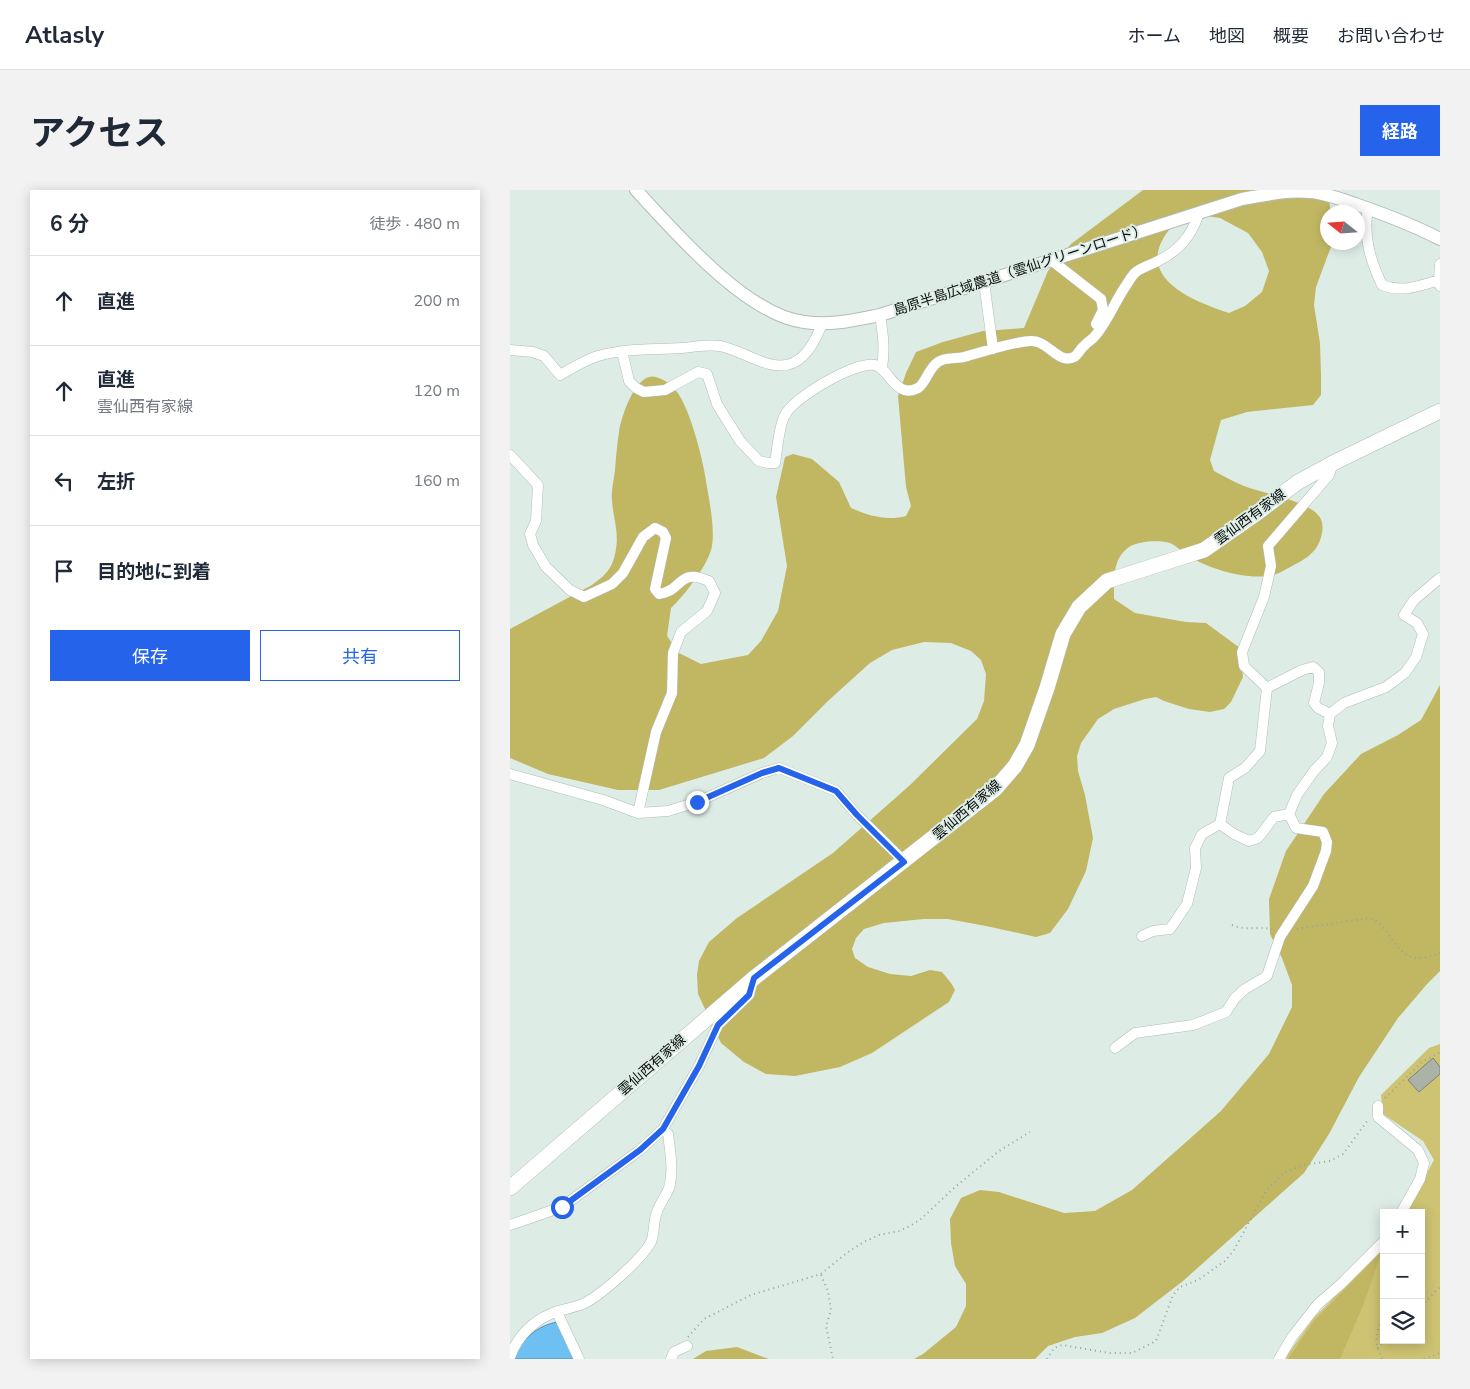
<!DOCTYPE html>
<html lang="ja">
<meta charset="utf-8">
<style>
:root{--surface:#fff;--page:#f2f2f3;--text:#1f2937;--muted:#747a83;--line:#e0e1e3;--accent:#2563eb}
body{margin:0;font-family:"Nunito Sans","Noto Sans JP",sans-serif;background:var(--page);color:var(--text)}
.controls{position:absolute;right:15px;bottom:15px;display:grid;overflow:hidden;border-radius:0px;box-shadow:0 2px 12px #0003}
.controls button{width:45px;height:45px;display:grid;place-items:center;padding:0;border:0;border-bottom:1px solid var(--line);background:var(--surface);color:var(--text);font:25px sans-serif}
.compass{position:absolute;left:810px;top:15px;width:45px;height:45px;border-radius:50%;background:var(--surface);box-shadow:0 2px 12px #0003;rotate:287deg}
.stop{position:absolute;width:15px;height:15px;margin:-11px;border:4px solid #2563eb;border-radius:50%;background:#fff}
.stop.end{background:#2563eb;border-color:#fff;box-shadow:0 1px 5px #0008}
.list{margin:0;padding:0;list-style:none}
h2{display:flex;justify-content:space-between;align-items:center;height:65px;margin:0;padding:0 20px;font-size:21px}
h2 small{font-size:16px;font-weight:400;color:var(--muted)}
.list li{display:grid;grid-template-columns:32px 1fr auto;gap:15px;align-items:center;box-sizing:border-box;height:90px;padding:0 20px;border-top:1px solid var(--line)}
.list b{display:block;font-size:19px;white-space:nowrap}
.list p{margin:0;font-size:16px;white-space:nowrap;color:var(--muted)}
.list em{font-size:16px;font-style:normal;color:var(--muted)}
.actions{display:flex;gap:10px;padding:15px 20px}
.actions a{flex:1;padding:11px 0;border:1px solid var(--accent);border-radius:0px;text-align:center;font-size:18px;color:var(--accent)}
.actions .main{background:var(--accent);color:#fff}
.icon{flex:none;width:28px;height:28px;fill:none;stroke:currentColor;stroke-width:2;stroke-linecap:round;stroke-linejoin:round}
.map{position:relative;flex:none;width:930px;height:1169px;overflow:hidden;border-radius:0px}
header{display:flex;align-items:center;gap:30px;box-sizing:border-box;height:70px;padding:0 25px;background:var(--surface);border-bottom:1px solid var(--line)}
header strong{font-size:24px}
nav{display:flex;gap:28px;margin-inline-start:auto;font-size:18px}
.intro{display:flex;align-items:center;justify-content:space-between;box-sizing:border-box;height:120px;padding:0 30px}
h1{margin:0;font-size:35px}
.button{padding:12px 22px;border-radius:0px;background:var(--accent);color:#fff;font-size:18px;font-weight:700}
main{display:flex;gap:30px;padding:0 30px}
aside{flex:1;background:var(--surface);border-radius:0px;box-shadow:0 2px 12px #0003}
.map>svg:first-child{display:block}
.green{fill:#cec373}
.forest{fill:#c1b662;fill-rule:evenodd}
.water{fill:#6fc0f2;stroke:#508bad}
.building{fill:#abb3a8;stroke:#7d837a}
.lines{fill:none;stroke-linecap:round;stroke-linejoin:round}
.minor-casing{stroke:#b0bdb8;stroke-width:11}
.tertiary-casing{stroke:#b0bdb8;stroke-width:14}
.primary-casing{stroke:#b0bdb8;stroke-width:16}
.path{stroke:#98a39e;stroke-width:2;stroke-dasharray:1 4;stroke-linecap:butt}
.minor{stroke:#fff;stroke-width:10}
.tertiary{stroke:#fff;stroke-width:12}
.primary{stroke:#fff;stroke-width:15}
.route{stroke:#2563eb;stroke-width:6}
.labels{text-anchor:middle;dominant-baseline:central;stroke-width:4;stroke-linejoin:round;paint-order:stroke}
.street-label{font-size:14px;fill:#090e0c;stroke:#deece6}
</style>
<header>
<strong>Atlasly</strong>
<nav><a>ホーム</a><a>地図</a><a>概要</a><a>お問い合わせ</a></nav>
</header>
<div class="intro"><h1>アクセス</h1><a class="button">経路</a></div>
<main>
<aside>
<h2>6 分<small>徒歩 · 480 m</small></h2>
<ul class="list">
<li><svg class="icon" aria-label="ahead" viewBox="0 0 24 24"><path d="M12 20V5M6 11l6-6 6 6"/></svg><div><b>直進</b></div><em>200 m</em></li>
<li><svg class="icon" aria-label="ahead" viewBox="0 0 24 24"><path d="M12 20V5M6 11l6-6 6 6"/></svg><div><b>直進</b><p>雲仙西有家線</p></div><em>120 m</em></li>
<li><svg class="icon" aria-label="left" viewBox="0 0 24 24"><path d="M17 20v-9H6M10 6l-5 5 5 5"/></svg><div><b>左折</b></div><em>160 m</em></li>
<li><svg class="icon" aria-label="arrive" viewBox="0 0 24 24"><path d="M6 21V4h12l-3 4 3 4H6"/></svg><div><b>目的地に到着</b></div></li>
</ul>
<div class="actions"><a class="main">保存</a><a>共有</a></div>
</aside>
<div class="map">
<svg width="930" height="1169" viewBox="0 0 930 1169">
<rect width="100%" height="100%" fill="#deece6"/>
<path class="green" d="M 930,854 L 930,1169 L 776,1169 L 778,1164 L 803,1129 L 874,1056 L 874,1150 L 911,1150 L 911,1023 L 895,1023 L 924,970 L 913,951 L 873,924 L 871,905 L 919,858 Z"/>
<path class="forest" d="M 633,0 L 817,0 L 821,22 L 818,22 L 818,52 L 822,53 L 822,54 L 806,97 L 804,115 L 810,153 L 811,185 L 811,205 L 803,215 L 737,222 L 711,230 L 700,270 L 704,281 C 714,286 724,292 734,296 C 752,303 797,311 808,325 C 813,330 813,338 812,343 C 808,366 790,371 773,381 C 749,395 700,380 679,366 C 672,362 667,356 660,353 C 650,350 628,351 619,357 C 602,369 604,390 604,409 L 625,423 L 676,432 L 696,433 L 730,458 L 733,487 L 721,512 L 714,519 L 700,522 L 679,519 L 654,511 L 646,507 L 635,509 L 604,519 L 588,529 L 571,553 L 567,566 L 568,581 L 575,605 L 583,648 L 576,681 L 558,719 L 540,743 L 526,747 L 476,736 L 438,729 L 414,729 L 374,733 L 354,739 L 346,748 L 342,759 L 345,768 L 358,777 L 380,784 L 401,786 L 420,780 L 432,782 L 441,793 L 445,800 L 439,812 L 362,863 L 330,877 L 285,886 L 256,884 L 234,872 L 211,853 L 188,804 L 187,785 L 189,771 L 199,752 L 227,728 L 323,663 L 399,596 L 467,529 L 474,511 L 476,484 L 471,470 L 461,461 L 441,453 L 414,452 L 382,460 L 360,473 L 319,510 L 283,546 L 254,568 L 149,600 L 108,600 L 38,584 L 0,568 L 0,439 L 82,395 C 97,384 103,378 106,359 C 109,342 103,327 102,310 C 101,300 104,290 105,280 C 106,267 107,255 109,242 C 111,227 126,181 146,187 C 155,190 161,194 167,202 C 180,219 193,269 196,291 C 199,309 205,338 202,356 C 199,374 174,406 161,418 L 157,446 L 169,463 L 191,474 L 238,465 L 251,451 L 268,421 L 277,376 L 266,307 L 275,267 L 283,264 L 302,269 L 329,292 L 341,318 C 359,326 377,331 396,326 L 401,316 L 396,297 L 388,206 L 396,183 L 406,162 L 433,152 L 473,141 L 514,138 L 538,81 L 561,54 ZM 681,24 L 710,28 L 738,43 L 752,62 L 759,81 L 752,102 L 735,116 L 719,123 C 683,111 622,87 659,40 C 664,34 674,29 681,24 Z
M 930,495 L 930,781 L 918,793 L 888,828 L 849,887 L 819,944 L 794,983 L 673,1091 L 625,1128 L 592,1143 L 565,1147 L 538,1156 L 525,1169 L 404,1169 L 413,1164 L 446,1137 L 456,1116 L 456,1094 L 445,1076 L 441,1053 L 440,1029 L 451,1008 L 470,1000 L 489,1002 L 554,1023 L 585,1021 L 622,1000 L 711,921 L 759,864 L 782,817 L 782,795 L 772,768 L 760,744 L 759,709 L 776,661 L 814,604 L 851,564 L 888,545 L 911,530 Z
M 872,1061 L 854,1113 L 830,1169 L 778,1169 L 804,1131 Z
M 227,1157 L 259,1169 L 183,1169 L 196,1161 Z"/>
<path class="water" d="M 47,1132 L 64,1169 L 4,1169 C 11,1149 27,1136 47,1132 Z"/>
<path class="building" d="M 923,868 L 930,877 L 930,884 L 909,902 L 898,890 Z"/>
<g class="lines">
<defs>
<path id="minor" d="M 858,18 C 853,46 860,70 872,95 C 892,103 909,96 929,90 L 930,96
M 541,70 L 591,109 L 593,120 L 586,134
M 929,90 L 930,74
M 474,92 L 483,159
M 370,125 C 373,144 375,159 372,178
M 0,160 L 23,162 L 34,166 L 50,185 C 62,178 75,170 88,166 C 115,158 144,160 172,158 C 184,157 198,154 210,156 C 233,160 260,183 283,173 C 298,166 306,149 312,134
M 112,161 L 119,191 L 126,198 L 134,202 L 155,200 L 188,182 L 197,184 L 207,214 L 230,251 L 249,271 L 258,273 L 265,273 C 267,261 269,235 275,225 C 283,208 345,171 365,175 C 379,178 386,210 408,198 C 416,193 418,179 428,172 C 435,167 446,169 454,167 C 476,161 498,153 520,151 C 537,149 548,175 564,167 C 568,165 570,159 574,156 C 577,152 582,150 585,146 C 598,131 605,111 617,94 C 619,91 622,85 626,82 C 631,78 640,75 646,72 C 669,61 681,47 689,23
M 0,265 L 28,295 L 26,331 L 20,344 L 23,355 L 36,377 L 60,400 L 74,407 L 102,394 L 113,383 L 133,347 L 145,338 L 153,342 L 156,348 L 145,399 L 149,404 C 173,401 168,377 199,391 L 205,403 L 197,421 L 171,442 L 163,463 L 162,503 L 146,542 L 128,623
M 757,498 L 792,480 L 803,477 L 809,482 L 809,493 L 804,513 L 808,518 L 820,524
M 0,584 L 93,610 L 128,623 L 158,621 L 187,612 L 252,583 L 269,578 L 326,601 L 347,625 L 395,672
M 710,634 L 724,644 L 739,651 L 748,648 L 764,627 L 779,624
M 632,746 L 643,741 L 660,739 L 677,714 L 686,678 L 685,658 L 692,644 L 710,634 L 719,588 L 735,578 L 750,561 L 757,498 L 734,476 L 732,462 L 754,407 L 761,376 L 758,356 L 819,285 L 823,273
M 605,858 L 625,843 L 683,835 L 716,822 L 725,808 L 735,799 L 757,786 L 770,747 L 803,696 L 816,661 L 817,652 L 813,642 L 786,638 L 779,624 L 787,605 L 804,581 L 817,567 L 822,553 L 818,536 L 820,524 L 834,513 L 876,497 L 895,483 L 906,467 L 913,444 L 907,433 L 894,425 L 904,410 L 930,388
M 868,916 L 868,927 L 908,960 L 914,973 L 910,989 L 891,1023
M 0,1035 L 52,1017 L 130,960 L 153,939 L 189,876 L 208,835 L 239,805 L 243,790
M 47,1122 L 69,1169
M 0,1167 C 8,1145 25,1129 48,1121 C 58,1118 68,1117 77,1112 C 94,1102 132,1069 141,1052 C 145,1042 143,1031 147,1022 C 150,1013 156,1006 159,998 C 164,981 160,961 158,944 L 153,939
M 161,1169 L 164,1162 L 177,1156
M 769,1169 L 782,1147 L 808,1114 L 830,1095 L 874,1051"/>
<path id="tertiary" d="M 126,0 C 165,42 236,125 294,132 C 320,136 345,130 370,125 L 732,9 C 755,5 777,0 800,2 C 815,3 831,9 845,14 C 874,24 903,35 930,49"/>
<path id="primary" d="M 0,998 L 244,788 L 485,599 L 505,576 L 517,555 L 537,498 L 553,444 L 569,417 L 597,391 L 694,360 L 747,323 L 788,292 L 823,273 L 930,221"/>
</defs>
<use href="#minor" class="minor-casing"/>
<use href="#tertiary" class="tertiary-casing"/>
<use href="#primary" class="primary-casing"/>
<path class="path" d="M 722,735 C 736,741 747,736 762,739
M 787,739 L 859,728 C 880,734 883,765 906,768 C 913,769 923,765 930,763
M 875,908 L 912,872 L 930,862
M 311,1085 L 318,1101 L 321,1120 L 316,1136 L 323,1169
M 911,1116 L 930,1097
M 178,1147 L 194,1129 L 241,1105 L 311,1084 L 338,1062 L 354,1052 L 369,1045 L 389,1041 L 400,1036 L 411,1029 L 444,998 L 489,961 L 520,942
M 867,1158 L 876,1150
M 537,1169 L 544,1158 L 552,1155 L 599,1163 L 622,1163 L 646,1151 L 663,1105 L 670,1097 L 688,1090 L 715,1071 L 724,1060 L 756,1001 L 773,983 L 793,975 L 820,971 L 833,964 L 858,930
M 872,1169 C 863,1149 866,1144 874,1124
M 914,1169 L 930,1163"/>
<use href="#minor" class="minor"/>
<use href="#tertiary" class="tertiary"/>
<use href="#primary" class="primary"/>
</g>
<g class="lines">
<path class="route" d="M 52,1017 L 130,960 L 153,939 L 189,876 L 208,835 L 239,805 L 244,788 L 394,672 L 347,625 L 326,601 L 269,578 L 252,583 L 187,612"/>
</g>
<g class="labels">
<g class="street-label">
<text transform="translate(510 80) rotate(-18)">島原半島広域農道（雲仙グリーンロード）</text>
<text transform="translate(740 327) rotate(-36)">雲仙西有家線</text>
<text transform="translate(457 620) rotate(-40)">雲仙西有家線</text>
<text transform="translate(142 875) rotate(-41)">雲仙西有家線</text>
</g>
</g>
</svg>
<div class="controls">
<button>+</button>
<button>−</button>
<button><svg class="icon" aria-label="layers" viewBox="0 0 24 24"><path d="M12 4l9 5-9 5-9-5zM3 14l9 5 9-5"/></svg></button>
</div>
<svg class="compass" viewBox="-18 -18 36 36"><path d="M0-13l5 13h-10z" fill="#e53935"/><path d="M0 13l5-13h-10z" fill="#747a83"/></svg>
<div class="stop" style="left:52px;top:1017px"></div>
<div class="stop end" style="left:187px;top:612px"></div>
</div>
</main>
